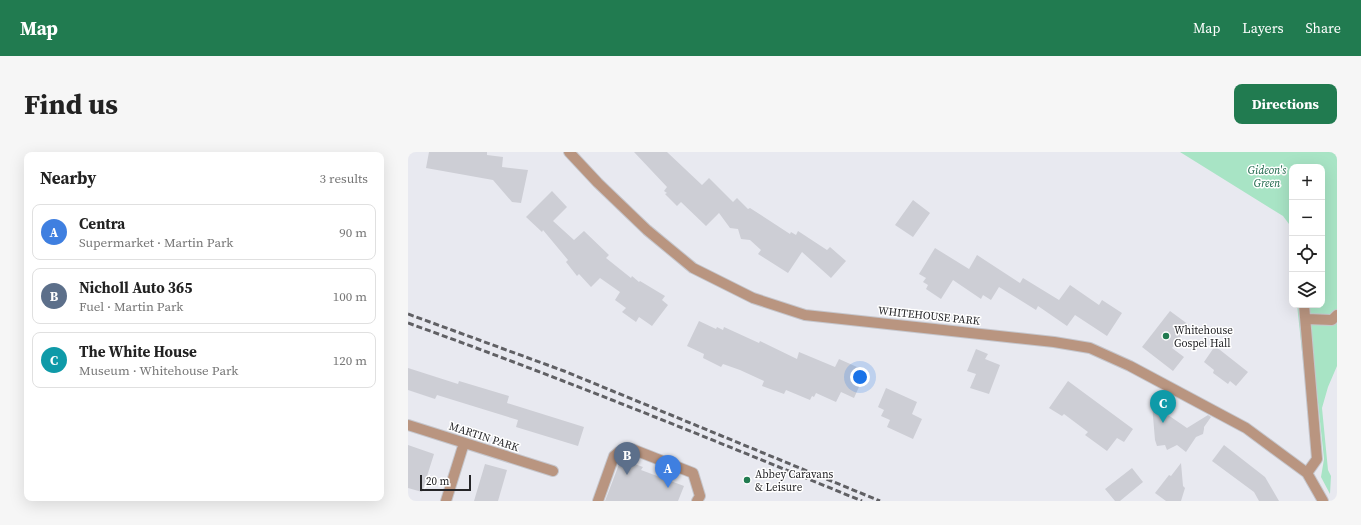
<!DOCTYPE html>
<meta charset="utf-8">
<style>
:root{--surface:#fff;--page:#f6f6f6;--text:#222;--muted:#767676;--line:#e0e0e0;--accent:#217b50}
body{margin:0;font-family:"Source Serif 4",serif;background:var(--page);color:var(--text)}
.controls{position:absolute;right:12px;top:12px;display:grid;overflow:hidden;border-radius:8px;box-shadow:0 4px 16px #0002}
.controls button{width:36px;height:36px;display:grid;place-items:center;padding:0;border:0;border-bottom:1px solid var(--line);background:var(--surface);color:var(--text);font:20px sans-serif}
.scale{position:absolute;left:12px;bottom:10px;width:51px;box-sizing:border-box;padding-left:4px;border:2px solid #252528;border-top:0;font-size:11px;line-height:14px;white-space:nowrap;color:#252528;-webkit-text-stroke:3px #fff;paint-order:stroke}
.you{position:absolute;left:452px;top:225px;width:14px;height:14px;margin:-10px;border:3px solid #fff;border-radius:50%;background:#1a73e8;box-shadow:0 0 0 6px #1a73e833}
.badge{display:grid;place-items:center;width:26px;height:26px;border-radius:50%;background:var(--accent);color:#fff;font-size:13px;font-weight:700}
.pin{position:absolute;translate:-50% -33px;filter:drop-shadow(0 1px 2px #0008)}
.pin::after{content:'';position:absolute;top:21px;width:14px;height:12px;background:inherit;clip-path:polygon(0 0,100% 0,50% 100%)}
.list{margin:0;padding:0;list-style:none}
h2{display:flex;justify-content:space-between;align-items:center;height:52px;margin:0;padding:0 16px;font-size:17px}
h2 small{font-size:13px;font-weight:400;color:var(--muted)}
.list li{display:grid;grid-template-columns:26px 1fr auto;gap:12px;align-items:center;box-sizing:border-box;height:56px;margin:0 8px 8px;padding:0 8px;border:1px solid var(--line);border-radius:8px}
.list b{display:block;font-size:15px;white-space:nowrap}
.list p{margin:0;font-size:13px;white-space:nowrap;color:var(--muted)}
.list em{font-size:13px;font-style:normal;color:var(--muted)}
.icon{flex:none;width:22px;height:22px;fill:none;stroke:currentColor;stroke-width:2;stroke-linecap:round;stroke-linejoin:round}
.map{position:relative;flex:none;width:929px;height:349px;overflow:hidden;border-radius:8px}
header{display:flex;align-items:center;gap:24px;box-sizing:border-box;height:56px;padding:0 20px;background:var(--accent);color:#fff}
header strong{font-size:19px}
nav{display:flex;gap:22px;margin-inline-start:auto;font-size:14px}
.intro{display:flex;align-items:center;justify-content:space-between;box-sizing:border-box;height:96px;padding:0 24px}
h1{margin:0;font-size:28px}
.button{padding:10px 18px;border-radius:8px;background:var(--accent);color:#fff;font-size:14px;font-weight:700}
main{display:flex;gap:24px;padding:0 24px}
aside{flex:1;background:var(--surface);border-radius:8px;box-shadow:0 4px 16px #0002}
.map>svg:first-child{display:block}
.green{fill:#a8e4c5}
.building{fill:#cdced5}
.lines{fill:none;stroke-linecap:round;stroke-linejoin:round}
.minor-casing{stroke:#c5c6cc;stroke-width:12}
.minor{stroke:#b99580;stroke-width:10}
.rail{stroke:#606064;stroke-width:3;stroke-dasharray:6 3;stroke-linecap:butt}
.poi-dot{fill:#217b50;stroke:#fff;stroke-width:1.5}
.labels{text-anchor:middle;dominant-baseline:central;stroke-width:3;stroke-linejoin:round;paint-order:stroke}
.park-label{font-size:11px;font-style:italic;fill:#176345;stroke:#fff}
.street-label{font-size:11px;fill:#252528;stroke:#fff}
.poi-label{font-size:11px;fill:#252528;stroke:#fff;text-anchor:start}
</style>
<header>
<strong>Map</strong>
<nav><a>Map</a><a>Layers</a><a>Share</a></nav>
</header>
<div class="intro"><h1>Find us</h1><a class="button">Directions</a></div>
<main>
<aside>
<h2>Nearby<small>3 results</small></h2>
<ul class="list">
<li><span class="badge" style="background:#3f7fe0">A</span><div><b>Centra</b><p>Supermarket · Martin Park</p></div><em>90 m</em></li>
<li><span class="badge" style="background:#5c6f8a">B</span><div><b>Nicholl Auto 365</b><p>Fuel · Martin Park</p></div><em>100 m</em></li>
<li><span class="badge" style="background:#0f9aa8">C</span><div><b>The White House</b><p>Museum · Whitehouse Park</p></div><em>120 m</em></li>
</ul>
</aside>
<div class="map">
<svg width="929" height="349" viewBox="0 0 929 349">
<rect width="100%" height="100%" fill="#e8e9f0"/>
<path class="green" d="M 772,0 L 929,0 L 929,214 L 920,235 L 914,256 L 920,318 L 923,324 L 922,342 L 913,325 L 916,307 L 909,241 L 899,246 L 889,153 L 914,153 L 914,15 L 884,15 L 884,104 L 881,72 L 875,64 Z"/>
<path class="building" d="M 21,0 L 79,0 L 79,3 L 95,5 L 94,15 L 120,18 L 113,51 L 104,50 L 85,28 L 18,16 Z
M 226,0 L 259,0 L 294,33 L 301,26 L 325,50 L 329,46 L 340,57 L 342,56 L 382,82 L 383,80 L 388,83 L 390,79 L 419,98 L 422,95 L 438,109 L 423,126 L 394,100 L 380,121 L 350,102 L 353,98 L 342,88 L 333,87 L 330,77 L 322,76 L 311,61 L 298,74 L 273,50 L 269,54 L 257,42 L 259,41 L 256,39 L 259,35 Z
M 144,39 L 159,55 L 145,69 L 166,88 L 176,79 L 201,103 L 198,106 L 223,126 L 224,124 L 231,130 L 232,129 L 257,144 L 254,148 L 260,153 L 244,174 L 231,165 L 228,170 L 214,160 L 218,156 L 207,148 L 212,140 L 192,126 L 183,135 L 171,122 L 169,124 L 158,110 L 160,108 L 135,78 L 134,80 L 118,65 Z
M 505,48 L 522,61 L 505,85 L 487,73 Z
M 527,96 L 561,117 L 569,103 L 612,131 L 615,126 L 651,148 L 662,133 L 691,153 L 694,148 L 714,161 L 699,184 L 667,163 L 659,174 L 630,154 L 628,158 L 591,135 L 583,148 L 575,143 L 573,147 L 545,128 L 533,147 L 518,137 L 520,133 L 515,130 L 518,126 L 511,122 Z
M 762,159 L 781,173 L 764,196 L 776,205 L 765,219 L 734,195 Z
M 291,169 L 308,177 L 309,175 L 315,178 L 316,175 L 351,191 L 352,189 L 389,207 L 391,200 L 427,215 L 431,207 L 458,219 L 446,246 L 433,240 L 428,250 L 408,241 L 406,245 L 404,244 L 402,248 L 378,238 L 376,242 L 354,234 L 356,229 L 332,218 L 315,212 L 313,215 L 295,206 L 296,202 L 279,194 Z
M 807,194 L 840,220 L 828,234 L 822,229 L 820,232 L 805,221 L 806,218 L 796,210 Z
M 568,197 L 580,202 L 577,207 L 592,213 L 581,242 L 562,236 L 568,222 L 559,219 Z
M 0,216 L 50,232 L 51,229 L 101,244 L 99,251 L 176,275 L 170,294 L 108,275 L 110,268 L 29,243 L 27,247 L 0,238 Z
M 660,229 L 725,277 L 716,290 L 709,286 L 699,299 L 677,283 L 680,280 L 656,262 L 654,264 L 641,256 Z
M 478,236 L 509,250 L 504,262 L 514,267 L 505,287 L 479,275 L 482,268 L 473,264 L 476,258 L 470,255 Z
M 744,252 L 779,276 L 800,263 L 803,265 L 796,275 L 796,277 L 795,282 L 788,285 L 778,300 L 769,293 L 759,298 L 757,293 L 749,294 L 747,288 Z
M 0,293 L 26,302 L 14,340 L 0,336 Z
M 816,293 L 857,325 L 871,349 L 851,349 L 846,340 L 804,309 Z
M 213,307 L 235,315 L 233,318 L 276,334 L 270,349 L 197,349 Z
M 773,311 L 775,334 L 777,336 L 773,349 L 758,349 L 747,341 L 761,323 L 763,324 Z
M 77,312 L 99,318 L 90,349 L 66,349 Z
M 724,316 L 735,330 L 712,349 L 707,349 L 697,337 Z"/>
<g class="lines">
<defs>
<path id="minor" d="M 161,0 L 190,31 L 239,78 L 285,116 L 345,146 L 397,163 L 646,190 L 682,196 L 722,214 L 838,276 L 899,321 L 915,349
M 896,153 L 909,307 L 899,321
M 898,167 L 924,168 L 929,163
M 0,273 L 145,319
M 38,349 L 56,291
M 190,349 L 206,304 C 212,298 216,297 224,297 L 285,321 L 292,344 L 289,349"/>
</defs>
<use href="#minor" class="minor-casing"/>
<use href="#minor" class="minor"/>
<path class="rail" d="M 0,162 L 156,219 L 472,349
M 0,171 C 153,226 303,287 454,349"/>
</g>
<g class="poi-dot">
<circle cx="758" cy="184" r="4"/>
<circle cx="339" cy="328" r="4"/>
</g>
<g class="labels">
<g class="park-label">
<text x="859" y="18">Gideon's<tspan x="859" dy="13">Green</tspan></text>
</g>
<g class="street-label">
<text transform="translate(521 164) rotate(6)">WHITEHOUSE PARK</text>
<text transform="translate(76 285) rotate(18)">MARTIN PARK</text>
</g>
<g class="poi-label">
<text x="766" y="178">Whitehouse<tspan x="766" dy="13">Gospel Hall</tspan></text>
<text x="347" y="322">Abbey Caravans<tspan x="347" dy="13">&amp; Leisure</tspan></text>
</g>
</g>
</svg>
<div class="controls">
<button>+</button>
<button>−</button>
<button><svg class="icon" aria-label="locate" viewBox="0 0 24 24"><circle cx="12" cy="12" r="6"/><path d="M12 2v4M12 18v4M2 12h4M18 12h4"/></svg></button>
<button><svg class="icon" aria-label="layers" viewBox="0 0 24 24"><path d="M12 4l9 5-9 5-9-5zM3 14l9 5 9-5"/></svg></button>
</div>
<div class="scale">20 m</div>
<div class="you"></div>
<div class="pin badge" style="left:260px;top:336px;background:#3f7fe0">A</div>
<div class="pin badge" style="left:219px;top:323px;background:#5c6f8a">B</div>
<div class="pin badge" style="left:755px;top:271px;background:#0f9aa8">C</div>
</div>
</main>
